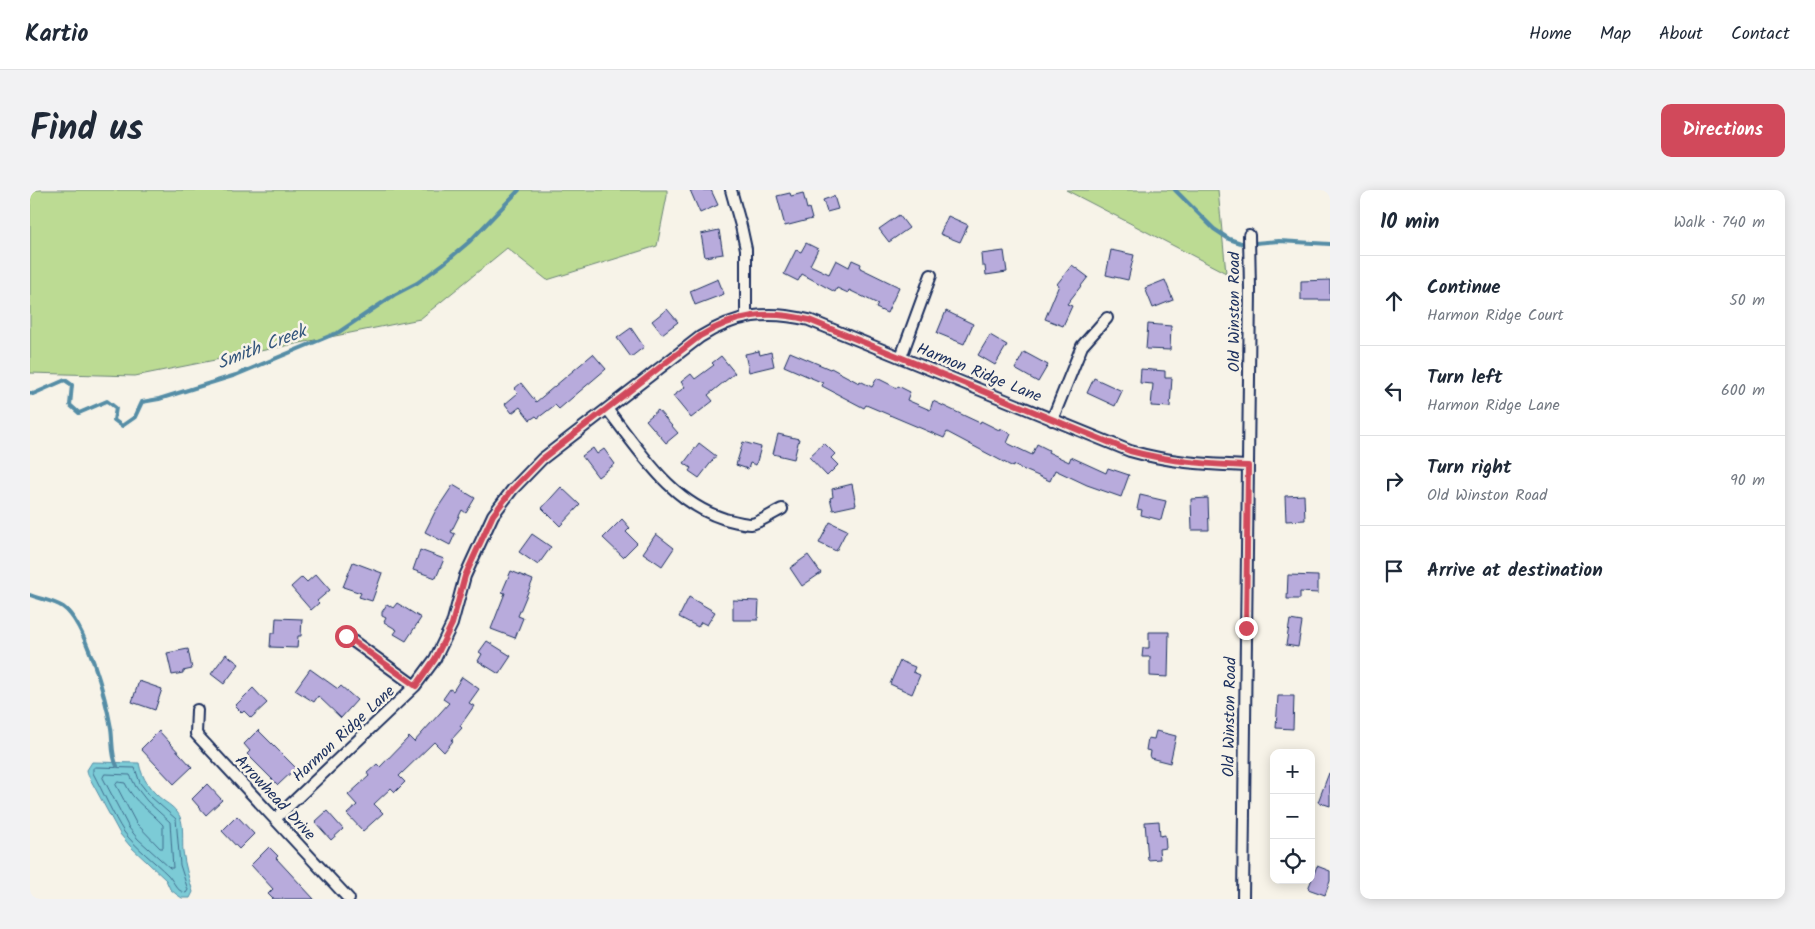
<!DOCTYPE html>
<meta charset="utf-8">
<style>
:root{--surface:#fff;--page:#f2f2f3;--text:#1f2937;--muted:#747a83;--line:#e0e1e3;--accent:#d1495b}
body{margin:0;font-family:Kalam,sans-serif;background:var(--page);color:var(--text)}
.controls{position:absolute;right:15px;bottom:15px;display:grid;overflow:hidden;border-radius:10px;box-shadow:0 2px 12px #0003}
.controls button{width:45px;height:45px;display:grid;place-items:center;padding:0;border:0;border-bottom:1px solid var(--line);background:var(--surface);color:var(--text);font:25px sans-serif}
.stop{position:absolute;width:15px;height:15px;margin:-11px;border:4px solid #d1495b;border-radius:50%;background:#fff}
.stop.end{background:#d1495b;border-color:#fff;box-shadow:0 1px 5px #0008}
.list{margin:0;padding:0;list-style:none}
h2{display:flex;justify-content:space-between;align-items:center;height:65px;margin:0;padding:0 20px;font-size:21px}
h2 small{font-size:16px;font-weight:400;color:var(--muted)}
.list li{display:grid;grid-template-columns:32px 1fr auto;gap:15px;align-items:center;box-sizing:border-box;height:90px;padding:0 20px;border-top:1px solid var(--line)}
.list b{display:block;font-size:19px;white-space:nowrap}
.list p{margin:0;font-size:16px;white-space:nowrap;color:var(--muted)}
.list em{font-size:16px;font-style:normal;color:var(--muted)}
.icon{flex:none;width:28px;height:28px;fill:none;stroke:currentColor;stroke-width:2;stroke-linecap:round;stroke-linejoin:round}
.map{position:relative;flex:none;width:1300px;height:709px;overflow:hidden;border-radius:10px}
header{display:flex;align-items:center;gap:30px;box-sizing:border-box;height:70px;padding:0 25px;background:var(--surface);border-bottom:1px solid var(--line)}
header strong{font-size:24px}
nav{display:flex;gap:28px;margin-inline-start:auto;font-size:18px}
.intro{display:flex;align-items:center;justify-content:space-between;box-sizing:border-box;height:120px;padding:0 30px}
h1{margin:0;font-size:35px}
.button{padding:12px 22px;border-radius:10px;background:var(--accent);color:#fff;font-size:18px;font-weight:700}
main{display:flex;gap:30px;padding:0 30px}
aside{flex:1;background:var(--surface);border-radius:10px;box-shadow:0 2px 12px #0003}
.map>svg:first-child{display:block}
.green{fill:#bcdb93;stroke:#6c8578}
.water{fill:#7bcbd6;stroke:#558da6}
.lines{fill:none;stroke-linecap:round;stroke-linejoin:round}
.shore{stroke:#416d8e;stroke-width:1}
.stream{stroke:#558da6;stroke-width:4}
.building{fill:#b8abdc;stroke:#1b2f5e}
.minor-casing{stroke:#1b2f5e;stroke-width:14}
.minor{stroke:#f7f3e8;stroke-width:10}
.route{stroke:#d1495b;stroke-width:6}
.labels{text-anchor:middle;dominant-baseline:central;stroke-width:5;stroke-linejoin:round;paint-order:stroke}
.street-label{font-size:16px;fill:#1b2f5e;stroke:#f7f3e8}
.water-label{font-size:18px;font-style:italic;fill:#33567c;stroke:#f7f3e8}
</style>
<header>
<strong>Kartio</strong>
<nav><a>Home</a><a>Map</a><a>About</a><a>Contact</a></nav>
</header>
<div class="intro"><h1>Find us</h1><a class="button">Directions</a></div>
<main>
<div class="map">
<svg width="1300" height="709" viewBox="0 0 1300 709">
<rect width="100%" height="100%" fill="#f7f3e8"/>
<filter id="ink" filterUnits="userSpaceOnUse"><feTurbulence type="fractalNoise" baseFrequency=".02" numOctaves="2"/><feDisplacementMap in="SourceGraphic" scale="10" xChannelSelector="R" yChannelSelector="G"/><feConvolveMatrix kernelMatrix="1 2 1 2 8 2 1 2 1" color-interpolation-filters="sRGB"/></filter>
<g filter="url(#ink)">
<path class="green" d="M 0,0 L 637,0 L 637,6 L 627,56 L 517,90 L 477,58 L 390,129 L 105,186 L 0,183 Z
M 1036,0 L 1188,0 L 1196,83 Z"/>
<path class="water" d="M 62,572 L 109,573 C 112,589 121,601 134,611 C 140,615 147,620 150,627 C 154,635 152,652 153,661 C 155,676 159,689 163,702 L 160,708 L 152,708 L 146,704 L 140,699 L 136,690 L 100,656 L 90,644 L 58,585 L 57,580 Z"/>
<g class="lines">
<path class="shore" d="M 65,577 L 105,578 L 110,593 L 121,607 L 146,629 L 150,675 L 158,700 L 156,703 C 146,701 145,693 138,685 C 124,671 106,658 94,642 C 83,625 73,602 63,583 L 63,579 Z
M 75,584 L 100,585 L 106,597 L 117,611 L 140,632 L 143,678 L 140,678 L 108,649 L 99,638 L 73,588 Z
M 88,592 L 95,593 C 104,613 120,620 133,635 L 133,658 L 130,658 L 106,633 L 86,595 Z"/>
<path class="stream" d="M 1145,0 L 1184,39 L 1199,49 L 1214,54 L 1249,51 L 1300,54
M 0,203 L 3,204 L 35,190 L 42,195 L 40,215 L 49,223 L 77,211 L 86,218 L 84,230 L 92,236 L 105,227 L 112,212 L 129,209 L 206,185 L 309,142 L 364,105 L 387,93 L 413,74 L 439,52 L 489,0
M 0,405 C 10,409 24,411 33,417 C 56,433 76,510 81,538 C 83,551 81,565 87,576"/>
</g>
<path class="building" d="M 660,0 L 681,0 L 688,15 L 670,23 Z
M 760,3 L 761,6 L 773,3 L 777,19 L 779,18 L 782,29 L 755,36 L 747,6 Z
M 804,6 L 808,19 L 797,22 L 793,10 Z
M 869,25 L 879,38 L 859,52 L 849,39 Z
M 918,26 L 938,35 L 930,52 L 910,44 Z
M 689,40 L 693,64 L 675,67 L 671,44 Z
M 776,53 L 788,59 L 780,75 L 799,84 L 806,70 L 819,77 L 822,70 L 831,74 L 830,78 L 869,97 L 857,123 L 846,118 L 848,114 L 819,100 L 818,103 L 807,98 L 805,102 L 772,84 L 768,91 L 754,84 L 766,60 L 771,62 Z
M 1081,60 L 1104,65 L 1098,90 L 1076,85 Z
M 974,61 L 977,82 L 956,85 L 955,76 L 952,76 L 951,64 Z
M 1042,75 L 1058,87 L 1037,114 L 1042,116 L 1033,136 L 1015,129 L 1029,95 L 1027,94 Z
M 688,89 L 694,104 L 665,115 L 660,101 Z
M 1135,90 L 1143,110 L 1123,118 L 1115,98 Z
M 1300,90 L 1300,110 L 1271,110 L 1271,91 Z
M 637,119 L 648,132 L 632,144 L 622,131 Z
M 916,121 L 943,134 L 934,154 L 907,143 Z
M 1118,134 L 1141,136 L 1140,160 L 1116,159 Z
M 601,138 L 614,157 L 601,167 L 587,148 Z
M 960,145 L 977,155 L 965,175 L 948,165 Z
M 729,161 L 730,165 L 741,162 L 744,176 L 719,182 L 715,164 Z
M 760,162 L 800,179 L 801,178 L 829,193 L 830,191 L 842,197 L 847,188 L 867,198 L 868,196 L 880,202 L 877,210 L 900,220 L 903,211 L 950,233 L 951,231 L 969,240 L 970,238 L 981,244 L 977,253 L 1002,265 L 1007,254 L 1019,260 L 1018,262 L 1039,272 L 1041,267 L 1076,283 L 1078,278 L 1099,285 L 1091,307 L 1057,295 L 1025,280 L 1020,291 L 983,275 L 983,277 L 917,242 L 914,248 L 836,215 L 834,218 L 792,196 L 793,193 L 754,176 Z
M 994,162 L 1018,175 L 1008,192 L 985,179 Z
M 563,164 L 576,179 L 529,219 L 525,215 L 508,228 L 506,226 L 500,230 L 490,217 L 482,223 L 475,214 L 488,203 L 484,199 L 491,193 L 506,212 Z
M 691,166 L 705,183 L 678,205 L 683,211 L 661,228 L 643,206 L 655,197 L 651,192 L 661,184 L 665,189 L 684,175 L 682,173 Z
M 1111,179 L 1135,181 L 1135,188 L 1142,188 L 1140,217 L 1121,216 L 1123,194 L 1110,193 Z
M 1064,188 L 1092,201 L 1085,216 L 1057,203 Z
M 628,220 L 648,243 L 636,253 L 616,230 Z
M 748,244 L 769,249 L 764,269 L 743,264 Z
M 713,252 L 731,257 L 726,275 L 720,273 L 718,279 L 706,275 Z
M 669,253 L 686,266 L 669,288 L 659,281 L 661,278 L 654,273 Z
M 794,253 L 805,264 L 801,268 L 808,275 L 797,286 L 779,267 Z
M 563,258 L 567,264 L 574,259 L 585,274 L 568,287 L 552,266 Z
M 822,294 L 826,315 L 803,320 L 800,308 L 803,307 L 802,299 Z
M 423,295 L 445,308 L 436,323 L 432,320 L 421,342 L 425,344 L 420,355 L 395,342 L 405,322 Z
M 531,297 L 550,315 L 530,336 L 512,318 Z
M 1110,305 L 1136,311 L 1131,330 L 1111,325 L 1112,320 L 1107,319 Z
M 1274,305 L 1275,330 L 1256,331 L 1255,306 Z
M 1178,308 L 1179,340 L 1162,340 L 1161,309 Z
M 592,329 L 600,338 L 596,342 L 607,353 L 593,367 L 573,348 Z
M 800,332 L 817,340 L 806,361 L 789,353 Z
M 502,344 L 521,357 L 508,375 L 489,362 Z
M 626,344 L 644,358 L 632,376 L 613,363 Z
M 390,360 L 414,369 L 406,388 L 383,380 Z
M 778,365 L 791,383 L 772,396 L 760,378 Z
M 323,372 L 352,383 L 342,411 L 329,407 L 331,403 L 313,397 Z
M 481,381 L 503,390 L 488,426 L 493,428 L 485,448 L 461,439 L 475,403 L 472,402 Z
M 286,384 L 300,400 L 287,411 L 289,413 L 281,420 L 261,397 L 272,387 L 277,392 Z
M 1258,385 L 1288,386 L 1288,403 L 1270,402 L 1270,409 L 1257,409 Z
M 659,407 L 685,422 L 677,435 L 671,432 L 668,437 L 649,427 Z
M 703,410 L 729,411 L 728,430 L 703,430 Z
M 367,413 L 391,428 L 376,451 L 364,444 L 367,440 L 354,432 L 356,428 L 352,426 L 352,422 L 357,414 L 363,418 Z
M 246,428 L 272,429 L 271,446 L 268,446 L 267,458 L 240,457 L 241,443 L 245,443 Z
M 1260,430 L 1272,432 L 1268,457 L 1256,455 Z
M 1119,442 L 1139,442 L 1138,487 L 1120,486 L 1120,467 L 1112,467 L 1113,458 L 1119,458 Z
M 457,451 L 481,466 L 469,484 L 448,471 L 452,464 L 449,462 Z
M 158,459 L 162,479 L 153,481 L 153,483 L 142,485 L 137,463 Z
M 196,464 L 209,474 L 194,494 L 181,484 Z
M 870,471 L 885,477 L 883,482 L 890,485 L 882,504 L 860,494 Z
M 280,479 L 308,499 L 311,496 L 327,510 L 311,528 L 288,506 L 284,512 L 265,500 Z
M 432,487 L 449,499 L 439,513 L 444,516 L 430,536 L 432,538 L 421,550 L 423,551 L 414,562 L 404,552 L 369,586 L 375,592 L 365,602 L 361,598 L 344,614 L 353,623 L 333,641 L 317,624 L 327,615 L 318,605 L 339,586 L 337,583 L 347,574 L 350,577 L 379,547 L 384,552 L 419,513 L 413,509 L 420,499 L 423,501 Z
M 109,491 L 132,499 L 125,520 L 102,512 Z
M 223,498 L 237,513 L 221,528 L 214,521 L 212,523 L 205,516 Z
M 1248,506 L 1264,506 L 1263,539 L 1246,538 Z
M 228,540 L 266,578 L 248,595 L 217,564 L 220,561 L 214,554 Z
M 129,541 L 162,577 L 144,594 L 111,559 Z
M 1126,541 L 1146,546 L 1140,573 L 1120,568 L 1121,561 L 1116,560 L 1118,548 L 1124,549 Z
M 1299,583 L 1300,583 L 1300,616 L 1288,612 Z
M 177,594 L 192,610 L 176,625 L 162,609 Z
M 297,621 L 313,639 L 301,650 L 285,632 Z
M 207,626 L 224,644 L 209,659 L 192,641 Z
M 1129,631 L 1130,646 L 1135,645 L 1136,658 L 1129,659 L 1130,669 L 1118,670 L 1115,632 Z
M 239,657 L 248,666 L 246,668 L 284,709 L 243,709 L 238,704 L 243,699 L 221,675 Z
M 1287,676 L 1300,681 L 1300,691 L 1295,705 L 1278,699 Z"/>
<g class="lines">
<defs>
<path id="minor" d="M 701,0 L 711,36 L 716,59 L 716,126
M 871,167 L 901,85
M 577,219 C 611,262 640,312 695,329 C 703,331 714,334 721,334 C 729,333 745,322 752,319
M 1022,230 L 1052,156 L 1077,128
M 316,446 L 385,496
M 167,520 L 166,544 L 319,709
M 245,629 L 385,496 L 405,469 L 422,434 L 435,386 L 463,325 L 482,300 L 512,269 L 670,147 C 707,124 737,120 779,130 L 1100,261 C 1142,273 1175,274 1218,276
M 1213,709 L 1220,100 L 1219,45"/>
</defs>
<use href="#minor" class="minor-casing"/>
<use href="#minor" class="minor"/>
</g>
</g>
<g class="lines" filter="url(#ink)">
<path class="route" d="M 316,446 L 386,496 L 405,469 L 422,434 L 435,386 L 463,325 L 482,300 L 512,269 L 670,146 C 707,124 737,120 779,130 L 1100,261 C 1141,272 1176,274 1218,276 L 1216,438"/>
</g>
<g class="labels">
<g class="street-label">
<text transform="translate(1204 122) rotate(-90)">Old Winston Road</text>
<text transform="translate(949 183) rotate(22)">Harmon Ridge Lane</text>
<text transform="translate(1200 527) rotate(-89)">Old Winston Road</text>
<text transform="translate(314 544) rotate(-43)">Harmon Ridge Lane</text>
<text transform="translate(245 608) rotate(47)">Arrowhead Drive</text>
</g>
<g class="water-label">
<text transform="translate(232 158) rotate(-21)">Smith Creek</text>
</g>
</g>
</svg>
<div class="controls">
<button>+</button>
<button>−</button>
<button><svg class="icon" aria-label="locate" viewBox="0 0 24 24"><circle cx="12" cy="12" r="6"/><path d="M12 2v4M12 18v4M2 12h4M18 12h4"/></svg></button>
</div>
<div class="stop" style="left:316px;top:446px"></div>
<div class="stop end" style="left:1216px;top:438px"></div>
</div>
<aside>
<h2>10 min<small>Walk · 740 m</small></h2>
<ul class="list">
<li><svg class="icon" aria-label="ahead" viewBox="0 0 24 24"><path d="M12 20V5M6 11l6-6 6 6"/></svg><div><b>Continue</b><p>Harmon Ridge Court</p></div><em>50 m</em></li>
<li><svg class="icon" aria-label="left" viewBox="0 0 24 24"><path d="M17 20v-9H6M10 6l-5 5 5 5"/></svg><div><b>Turn left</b><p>Harmon Ridge Lane</p></div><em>600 m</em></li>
<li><svg class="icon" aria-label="right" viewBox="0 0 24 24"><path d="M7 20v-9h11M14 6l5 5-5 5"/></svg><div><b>Turn right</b><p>Old Winston Road</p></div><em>90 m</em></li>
<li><svg class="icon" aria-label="arrive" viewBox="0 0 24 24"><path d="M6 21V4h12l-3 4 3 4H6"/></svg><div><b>Arrive at destination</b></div></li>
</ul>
</aside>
</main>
